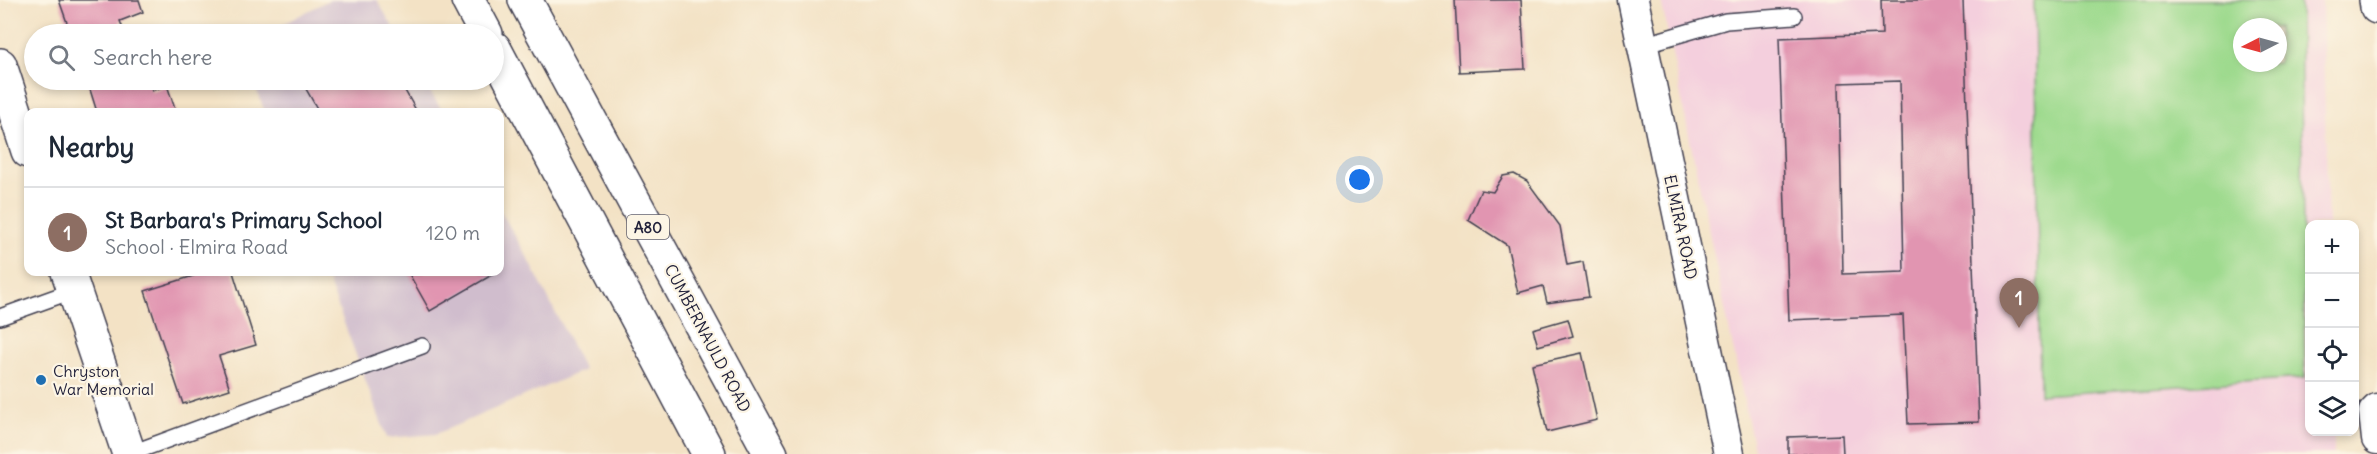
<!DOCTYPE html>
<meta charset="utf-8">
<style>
:root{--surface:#fff;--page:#f6f6f7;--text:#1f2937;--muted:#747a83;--line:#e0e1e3;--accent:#d93025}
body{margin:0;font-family:Delius,sans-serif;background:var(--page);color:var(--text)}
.controls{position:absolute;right:18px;bottom:18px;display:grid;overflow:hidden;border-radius:12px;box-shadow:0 3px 9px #0003}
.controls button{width:54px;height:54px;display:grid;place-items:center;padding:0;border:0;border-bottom:2px solid var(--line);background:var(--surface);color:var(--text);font:30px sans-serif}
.compass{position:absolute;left:2233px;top:18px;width:54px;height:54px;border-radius:50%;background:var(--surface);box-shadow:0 3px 9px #0003;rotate:264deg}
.you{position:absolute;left:1360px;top:180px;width:21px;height:21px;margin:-15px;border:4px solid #fff;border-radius:50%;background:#1a73e8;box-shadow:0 0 0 9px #1a73e833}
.badge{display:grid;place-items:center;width:39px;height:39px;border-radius:50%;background:var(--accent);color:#fff;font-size:20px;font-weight:700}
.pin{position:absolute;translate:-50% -50px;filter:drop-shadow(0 2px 3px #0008)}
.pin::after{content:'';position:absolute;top:32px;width:21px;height:18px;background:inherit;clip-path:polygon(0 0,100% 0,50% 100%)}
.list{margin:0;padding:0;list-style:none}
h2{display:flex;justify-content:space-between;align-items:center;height:78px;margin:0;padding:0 24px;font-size:26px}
h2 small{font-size:20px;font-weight:400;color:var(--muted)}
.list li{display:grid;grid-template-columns:39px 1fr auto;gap:18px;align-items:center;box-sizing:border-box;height:90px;padding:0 24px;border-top:2px solid var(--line)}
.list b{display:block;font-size:22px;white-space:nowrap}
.list p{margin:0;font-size:20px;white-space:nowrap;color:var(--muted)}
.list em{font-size:20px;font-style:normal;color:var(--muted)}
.icon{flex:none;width:33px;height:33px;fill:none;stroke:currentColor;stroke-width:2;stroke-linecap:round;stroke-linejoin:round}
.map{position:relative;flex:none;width:2377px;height:454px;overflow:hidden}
.search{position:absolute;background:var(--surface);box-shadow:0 3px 9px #0003;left:24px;top:24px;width:480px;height:66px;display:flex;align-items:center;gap:15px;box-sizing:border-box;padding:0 21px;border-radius:33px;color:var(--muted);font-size:22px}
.panel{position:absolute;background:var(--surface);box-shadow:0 3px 9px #0003;left:24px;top:108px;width:480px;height:168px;border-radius:12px}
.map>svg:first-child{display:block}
.built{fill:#f4cfdd;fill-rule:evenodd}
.industrial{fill:#d0bdcd}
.green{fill:#9eda8e;stroke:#607e64;stroke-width:1.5;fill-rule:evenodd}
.building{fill:#e195b1;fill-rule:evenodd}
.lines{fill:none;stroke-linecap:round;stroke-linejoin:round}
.service-casing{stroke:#413f50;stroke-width:18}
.minor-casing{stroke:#413f50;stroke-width:33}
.primary-casing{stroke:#413f50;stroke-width:36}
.service{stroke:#fff;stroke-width:15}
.minor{stroke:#fff;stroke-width:30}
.primary{stroke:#fff;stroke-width:33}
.poi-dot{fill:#1f6fb2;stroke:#fcf5e5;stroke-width:2}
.labels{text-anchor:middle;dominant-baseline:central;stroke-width:4.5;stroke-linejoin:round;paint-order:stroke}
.shield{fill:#fcf5e5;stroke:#63616e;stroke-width:1.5}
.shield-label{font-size:15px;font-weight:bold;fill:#22223b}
.street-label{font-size:16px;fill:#22223b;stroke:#fcf5e5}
.poi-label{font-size:16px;fill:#22223b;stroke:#fcf5e5;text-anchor:start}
</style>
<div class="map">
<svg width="2377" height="454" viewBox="0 0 2377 454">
<rect width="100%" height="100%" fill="#fcf5e5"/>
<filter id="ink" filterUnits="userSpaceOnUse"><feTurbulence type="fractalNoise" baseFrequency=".0167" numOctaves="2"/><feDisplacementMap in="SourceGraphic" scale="12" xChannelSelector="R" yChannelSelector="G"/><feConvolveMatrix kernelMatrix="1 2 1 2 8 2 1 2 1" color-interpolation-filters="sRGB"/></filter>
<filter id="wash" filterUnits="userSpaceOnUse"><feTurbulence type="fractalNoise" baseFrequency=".008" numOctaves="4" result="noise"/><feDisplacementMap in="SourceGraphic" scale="24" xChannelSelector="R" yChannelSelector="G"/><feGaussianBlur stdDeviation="1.35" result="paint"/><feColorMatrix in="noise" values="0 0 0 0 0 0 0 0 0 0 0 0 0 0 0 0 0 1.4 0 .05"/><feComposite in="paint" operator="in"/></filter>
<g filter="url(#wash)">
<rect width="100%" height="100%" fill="#f3e2c5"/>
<path class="built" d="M 1661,0 L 2322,0 L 2328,224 L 2310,225 L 2310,432 L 2334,432 L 2334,454 L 1755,454 ZM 2242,27 L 2278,27 L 2278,63 L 2242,63 Z"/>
<path class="industrial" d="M 329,0 L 377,0 L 397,34 L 264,34 Z
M 253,80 L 423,80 L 443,112 L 265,112 Z
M 500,210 L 529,260 L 584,370 L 436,434 L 387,438 L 325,272 L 500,272 Z"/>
<path class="green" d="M 2034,0 L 2300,0 L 2305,378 L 2040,395 ZM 2242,27 L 2278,27 L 2278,63 L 2242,63 Z"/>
<g id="blocks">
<path class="building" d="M 59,0 L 139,0 L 143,12 L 120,21 L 125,34 L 71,34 Z
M 1455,0 L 1521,0 L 1525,69 L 1459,72 Z
M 1881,0 L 1963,0 L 1979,422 L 1908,424 L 1903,315 L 1789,320 L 1779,38 L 1882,34 ZM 1900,81 L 1904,272 L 1843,274 L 1839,83 Z
M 87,80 L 148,80 L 152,91 L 167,85 L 176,112 L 97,112 Z
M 301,80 L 399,80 L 417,112 L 319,112 Z
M 1514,174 L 1527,181 L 1560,226 L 1567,265 L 1583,262 L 1589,297 L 1547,303 L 1543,286 L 1518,293 L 1507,245 L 1468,220 L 1481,190 L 1493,192 L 1503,176 Z
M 206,272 L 233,272 L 256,345 L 219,356 L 230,389 L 183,404 L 145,291 Z
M 408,272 L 497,272 L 430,311 Z
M 1568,319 L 1573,336 L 1538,346 L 1533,329 Z
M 1582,353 L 1597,420 L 1547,432 L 1532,364 Z
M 1842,435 L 1843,454 L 1788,454 L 1788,437 Z"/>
</g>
</g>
<g filter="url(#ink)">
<use href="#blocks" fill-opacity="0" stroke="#413f50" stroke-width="1.5"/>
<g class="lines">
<defs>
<path id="service" d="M 1643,45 L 1726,21 L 1794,16
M 0,317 L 75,290
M 129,454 L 422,346"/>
<path id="minor" d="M 1633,0 L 1729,454
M 2377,409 L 2374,412 L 2377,439"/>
<path id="primary" d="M 468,0 L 486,34
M 525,0 L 771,454
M 2376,0 L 2377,7
M 494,48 L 709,454
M 0,65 L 28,151
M 68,272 L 129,454"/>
</defs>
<use href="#service" class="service-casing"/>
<use href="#minor" class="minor-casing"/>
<use href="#primary" class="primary-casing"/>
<use href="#service" class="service"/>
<use href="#minor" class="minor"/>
<use href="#primary" class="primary"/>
</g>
</g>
<circle class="poi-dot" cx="41" cy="380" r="6"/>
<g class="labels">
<rect class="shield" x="627" y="215" width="42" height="24" rx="4.5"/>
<g class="shield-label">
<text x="648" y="227">A80</text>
</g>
<g class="street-label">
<text transform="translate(1681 227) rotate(78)">ELMIRA ROAD</text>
<text transform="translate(708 338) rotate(62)">CUMBERNAULD ROAD</text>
</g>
<g class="poi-label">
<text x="53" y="371">Chryston<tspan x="53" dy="18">War Memorial</tspan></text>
</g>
</g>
</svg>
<div class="controls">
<button>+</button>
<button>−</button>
<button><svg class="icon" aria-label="locate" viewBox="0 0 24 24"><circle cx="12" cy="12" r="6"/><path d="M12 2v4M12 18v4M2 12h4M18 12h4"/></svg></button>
<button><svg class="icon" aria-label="layers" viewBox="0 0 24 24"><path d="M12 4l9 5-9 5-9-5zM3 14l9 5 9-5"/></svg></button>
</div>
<svg class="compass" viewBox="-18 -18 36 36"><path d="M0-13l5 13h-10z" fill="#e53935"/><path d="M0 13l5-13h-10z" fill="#747a83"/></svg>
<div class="you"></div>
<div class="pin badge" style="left:2019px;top:328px;background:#8d6e63">1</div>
<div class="search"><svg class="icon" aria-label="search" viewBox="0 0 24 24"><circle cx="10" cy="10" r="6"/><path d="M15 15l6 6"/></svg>Search here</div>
<section class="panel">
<h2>Nearby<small></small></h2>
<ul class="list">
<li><span class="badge" style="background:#8d6e63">1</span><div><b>St Barbara's Primary School</b><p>School · Elmira Road</p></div><em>120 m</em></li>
</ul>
</section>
</div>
